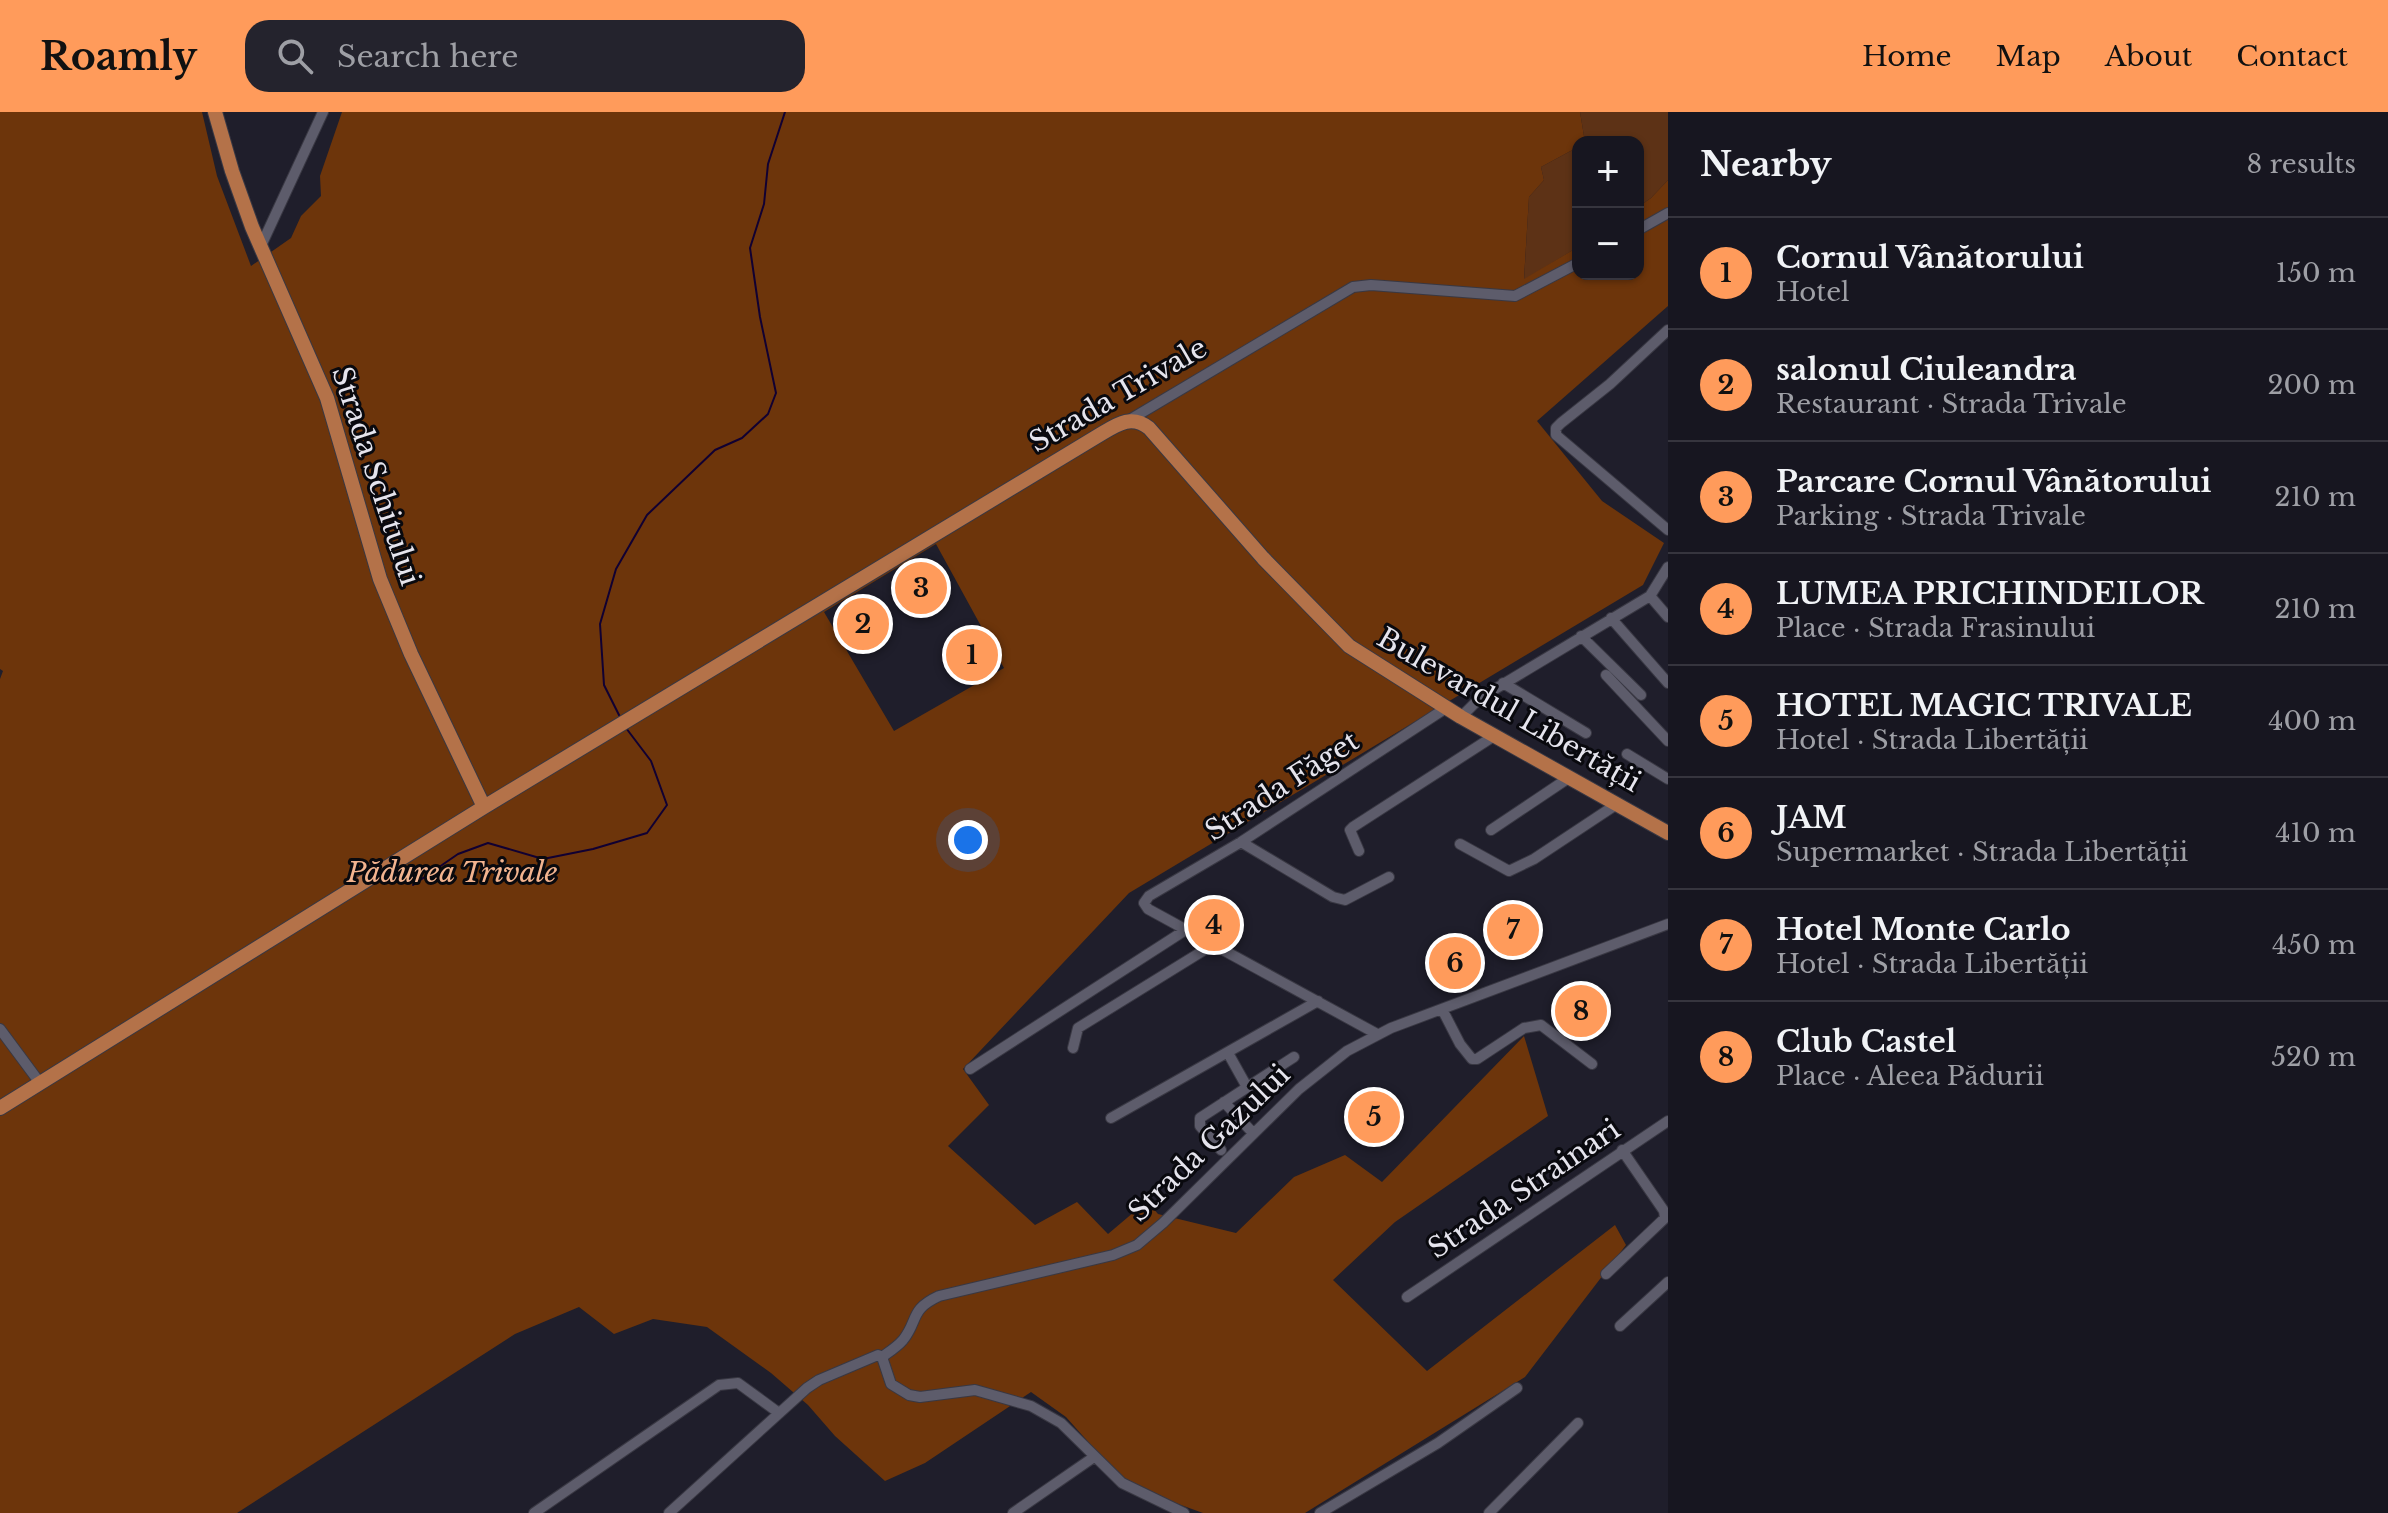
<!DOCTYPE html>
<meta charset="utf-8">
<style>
:root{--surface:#171620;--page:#24232d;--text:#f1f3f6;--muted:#9e9fa5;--line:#36353e;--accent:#ff9b5b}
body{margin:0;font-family:"Libre Baskerville",serif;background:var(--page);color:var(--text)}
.controls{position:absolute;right:24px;top:24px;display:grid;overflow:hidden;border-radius:16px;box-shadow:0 2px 6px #0004}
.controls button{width:72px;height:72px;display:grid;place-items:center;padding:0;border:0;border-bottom:2px solid var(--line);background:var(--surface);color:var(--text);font:40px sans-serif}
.you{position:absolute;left:968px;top:728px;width:28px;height:28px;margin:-20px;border:6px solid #fff;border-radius:50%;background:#1a73e8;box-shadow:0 0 0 12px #1a73e833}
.badge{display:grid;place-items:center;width:52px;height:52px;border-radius:50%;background:var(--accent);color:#111;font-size:26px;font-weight:700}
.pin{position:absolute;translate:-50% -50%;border:4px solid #fff;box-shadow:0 2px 8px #0006}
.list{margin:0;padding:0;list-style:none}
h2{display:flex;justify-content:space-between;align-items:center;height:104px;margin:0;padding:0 32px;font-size:34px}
h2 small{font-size:26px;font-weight:400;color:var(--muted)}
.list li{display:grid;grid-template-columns:52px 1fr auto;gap:24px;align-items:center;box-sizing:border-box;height:112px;padding:0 32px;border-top:2px solid var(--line)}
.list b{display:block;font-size:30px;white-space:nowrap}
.list p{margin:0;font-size:26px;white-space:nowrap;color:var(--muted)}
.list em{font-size:26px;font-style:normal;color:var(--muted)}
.icon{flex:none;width:44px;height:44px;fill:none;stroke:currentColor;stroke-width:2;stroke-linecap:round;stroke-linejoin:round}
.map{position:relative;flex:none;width:1668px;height:1401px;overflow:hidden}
header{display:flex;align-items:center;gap:48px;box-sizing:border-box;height:112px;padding:0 40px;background:var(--accent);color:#111}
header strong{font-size:38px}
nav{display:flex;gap:44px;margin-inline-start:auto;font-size:28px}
.search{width:560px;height:72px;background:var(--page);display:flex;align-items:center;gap:20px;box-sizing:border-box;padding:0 28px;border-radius:24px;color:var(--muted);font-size:30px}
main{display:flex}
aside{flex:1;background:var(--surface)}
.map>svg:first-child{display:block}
.green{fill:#5d3216}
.forest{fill:#6d350b;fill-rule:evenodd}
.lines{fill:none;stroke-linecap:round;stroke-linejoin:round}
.stream{stroke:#110032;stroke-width:2}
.minor-casing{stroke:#393843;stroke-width:12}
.major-casing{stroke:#393843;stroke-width:16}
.minor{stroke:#5d5c6b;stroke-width:10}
.major{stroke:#b47249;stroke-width:14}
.labels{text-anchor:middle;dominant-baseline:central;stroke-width:6;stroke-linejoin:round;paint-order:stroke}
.street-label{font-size:28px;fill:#e5e4ed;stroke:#09090e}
.park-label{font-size:28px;font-style:italic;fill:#f3b48f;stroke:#09090e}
</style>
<header>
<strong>Roamly</strong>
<div class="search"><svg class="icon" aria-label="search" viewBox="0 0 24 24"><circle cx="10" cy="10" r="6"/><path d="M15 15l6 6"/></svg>Search here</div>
<nav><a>Home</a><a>Map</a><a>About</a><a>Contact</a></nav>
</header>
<main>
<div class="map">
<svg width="1668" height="1401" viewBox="0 0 1668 1401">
<rect width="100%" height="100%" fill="#1f1e2b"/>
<path class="green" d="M 1580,0 L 1668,0 L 1668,68 L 1651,86 L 1638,95 L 1638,30 L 1585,30 Z
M 1578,35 L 1578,135 L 1524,168 L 1529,85 L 1544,68 L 1541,55 Z"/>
<path class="forest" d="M 0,0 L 202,0 L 217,64 L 251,154 L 291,126 L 301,104 L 321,84 L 320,64 L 342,0 L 1580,0 L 1585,30 L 1578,30 L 1578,35 L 1541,55 L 1544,68 L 1529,85 L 1524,167 L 1578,135 L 1578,162 L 1638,162 L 1638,95 L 1651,86 L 1668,68 L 1668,194 L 1537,309 L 1602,389 L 1664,431 L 1643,473 L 1129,781 L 963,957 L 989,993 L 948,1034 L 1035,1113 L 1077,1090 L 1108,1122 L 1147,1089 L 1158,1102 L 1236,1121 L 1294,1065 L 1345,1043 L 1382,1070 L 1524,924 L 1548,1004 L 1395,1110 L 1333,1168 L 1427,1259 L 1615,1113 L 1626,1133 L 1525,1265 L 1305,1401 L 1203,1401 L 1142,1379 L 1115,1360 L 1066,1305 L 1031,1280 L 925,1351 L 885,1369 L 835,1324 L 808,1293 L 771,1261 L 707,1215 L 653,1207 L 614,1222 L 579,1195 L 515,1222 L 237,1401 L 0,1401 L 0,567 L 3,559 L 0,557 ZM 936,432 L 1004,556 L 894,619 L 824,500 Z"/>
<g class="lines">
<path class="stream" d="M 620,605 L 604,573 L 600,512 L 616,457 L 647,403 L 715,338 L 742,326 L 768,302 L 776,281 L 760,205 L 750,136 L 764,92 L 768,52 L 785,0
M 413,773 L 458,742 L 488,731 L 543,747 L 593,737 L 647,721 L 667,693 L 651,649 L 626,616"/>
<defs>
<path id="minor" d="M 1638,118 L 1668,101
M 260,136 L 323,0
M 1668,218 L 1610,272 L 1561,311 L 1556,316 L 1556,323 L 1668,418
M 1131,307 L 1353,175 L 1371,173 L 1515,184 L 1578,151
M 1650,484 L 1668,505
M 1611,506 L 1668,571
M 1581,524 L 1641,583
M 1606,563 L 1668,629
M 1503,571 L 1586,621
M 1461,605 L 1480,586 L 1650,484 L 1668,455
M 1627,642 L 1668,667
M 1491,718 L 1570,665
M 1241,730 L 1333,785 L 1345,788 L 1389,765
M 1460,732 L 1509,759 L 1534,747 L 1617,692
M 1359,739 L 1350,718 L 1353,715 L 1494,624
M 1442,897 L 1460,932 L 1472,947 L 1477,947 L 1524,916 L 1541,913 L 1592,952
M 0,917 L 40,971
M 1377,922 L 1148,797 L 1144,791 L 1149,784 L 1241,730 L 1446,596
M 1073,936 L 1078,916 L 1214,832
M 1228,941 L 1247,975
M 970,957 L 1187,817
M 1224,990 L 1253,1021
M 1111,1006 L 1318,889
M 1221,1038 L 1200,1014 L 1200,1006 L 1294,945
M 1606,1162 L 1665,1106 L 1664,1099 L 1622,1038
M 1407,1185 L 1668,1009
M 1620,1214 L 1668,1170
M 882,1245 L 891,1272 L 909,1283 L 920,1285 L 975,1278 L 1031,1294 L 1061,1311 L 1122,1371 L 1184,1401
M 534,1401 L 719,1273 L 738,1271 L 779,1301
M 669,1401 L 807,1276 L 819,1268 L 878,1243 L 882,1245 C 889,1240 897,1235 903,1228 C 919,1208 909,1198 939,1184 L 1113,1143 L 1137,1133 L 1163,1111 L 1299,977 L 1347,939 L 1391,916 L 1668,812
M 1013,1401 L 1094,1345
M 1320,1401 L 1438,1331 L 1517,1276
M 1489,1401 L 1578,1311"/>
<path id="major" d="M 215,0 L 232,59 L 252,115 L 327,286 L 380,467 L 411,542 L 484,695
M 0,996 L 484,695 L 1096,325 C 1115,314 1130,301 1149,316 L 1263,446 L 1349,534 L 1461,605 L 1668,721"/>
</defs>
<use href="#minor" class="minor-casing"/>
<use href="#major" class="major-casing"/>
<use href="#minor" class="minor"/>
<use href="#major" class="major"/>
</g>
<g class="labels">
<g class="street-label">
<text transform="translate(1118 283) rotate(-30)">Strada Trivale</text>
<text transform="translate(376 364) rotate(72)">Strada Schitului</text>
<text transform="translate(1509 598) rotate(30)">Bulevardul Libertății</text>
<text transform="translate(1282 674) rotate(-33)">Strada Făget</text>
<text transform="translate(1209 1031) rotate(-44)">Strada Gazului</text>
<text transform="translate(1524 1077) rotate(-34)">Strada Strainari</text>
</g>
<g class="park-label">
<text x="452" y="760">Pădurea Trivale</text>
</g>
</g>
</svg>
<div class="controls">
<button>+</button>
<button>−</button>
</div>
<div class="you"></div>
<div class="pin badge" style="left:972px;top:543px">1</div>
<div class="pin badge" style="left:863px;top:512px">2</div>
<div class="pin badge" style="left:921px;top:476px">3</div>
<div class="pin badge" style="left:1214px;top:813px">4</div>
<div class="pin badge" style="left:1374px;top:1005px">5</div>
<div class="pin badge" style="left:1455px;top:851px">6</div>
<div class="pin badge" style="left:1513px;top:818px">7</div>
<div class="pin badge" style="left:1581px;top:899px">8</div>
</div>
<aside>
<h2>Nearby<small>8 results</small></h2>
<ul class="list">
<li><span class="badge">1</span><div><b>Cornul Vânătorului</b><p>Hotel</p></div><em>150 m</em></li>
<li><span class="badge">2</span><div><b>salonul Ciuleandra</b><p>Restaurant · Strada Trivale</p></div><em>200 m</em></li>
<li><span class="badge">3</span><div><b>Parcare Cornul Vânătorului</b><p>Parking · Strada Trivale</p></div><em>210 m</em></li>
<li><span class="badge">4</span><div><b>LUMEA PRICHINDEILOR</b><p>Place · Strada Frasinului</p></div><em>210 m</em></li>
<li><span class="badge">5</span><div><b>HOTEL MAGIC TRIVALE</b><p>Hotel · Strada Libertății</p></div><em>400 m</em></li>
<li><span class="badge">6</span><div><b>JAM</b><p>Supermarket · Strada Libertății</p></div><em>410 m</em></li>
<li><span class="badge">7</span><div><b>Hotel Monte Carlo</b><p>Hotel · Strada Libertății</p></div><em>450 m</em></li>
<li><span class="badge">8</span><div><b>Club Castel</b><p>Place · Aleea Pădurii</p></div><em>520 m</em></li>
</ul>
</aside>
</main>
